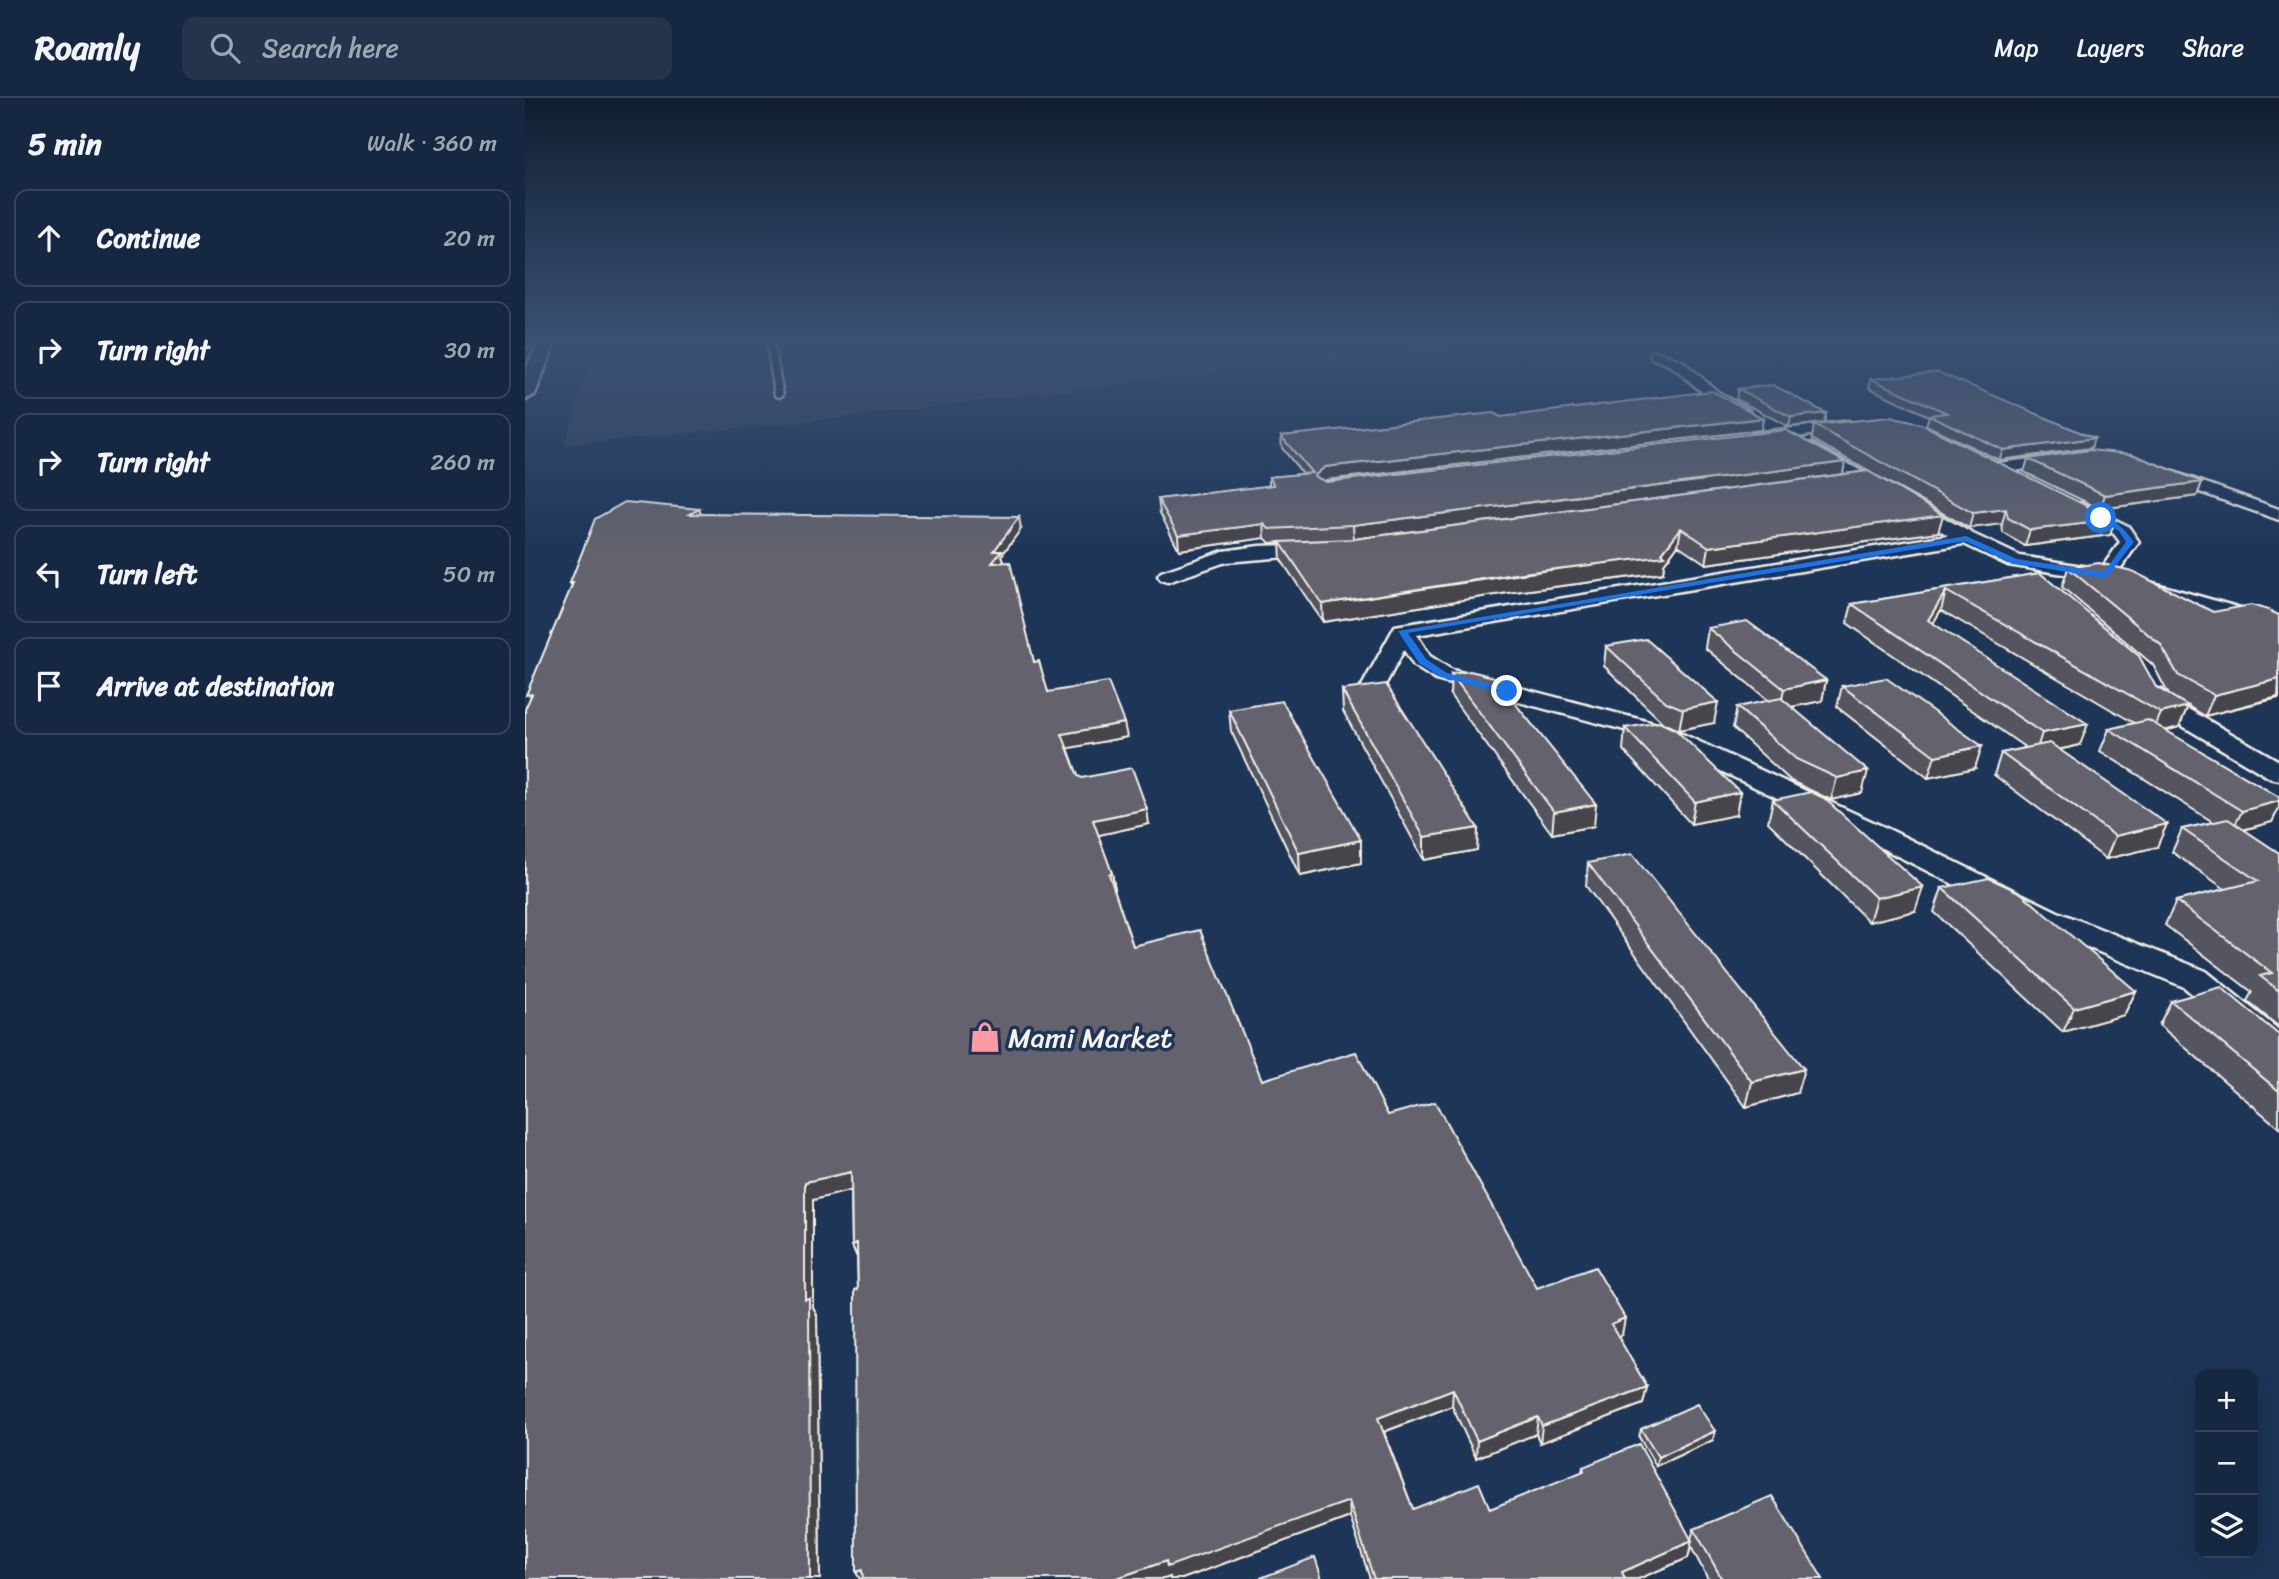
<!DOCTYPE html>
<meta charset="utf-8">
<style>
:root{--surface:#162841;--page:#23344c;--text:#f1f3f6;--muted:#9ea6b1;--line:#35445a}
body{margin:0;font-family:Sriracha,sans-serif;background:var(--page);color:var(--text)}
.controls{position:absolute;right:21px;bottom:21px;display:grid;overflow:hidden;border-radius:14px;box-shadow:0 7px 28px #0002}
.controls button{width:63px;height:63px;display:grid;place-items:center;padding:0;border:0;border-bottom:2px solid var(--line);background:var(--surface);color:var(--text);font:35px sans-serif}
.stop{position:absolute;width:21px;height:21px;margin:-16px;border:5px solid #1a73e8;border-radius:50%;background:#fff}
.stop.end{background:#1a73e8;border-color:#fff;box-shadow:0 2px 7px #0008}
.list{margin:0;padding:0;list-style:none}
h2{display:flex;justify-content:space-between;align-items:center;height:91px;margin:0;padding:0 28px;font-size:30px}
h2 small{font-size:23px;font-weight:400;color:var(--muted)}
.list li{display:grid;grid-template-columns:46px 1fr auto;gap:21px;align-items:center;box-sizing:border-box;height:98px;margin:0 14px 14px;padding:0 14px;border:2px solid var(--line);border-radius:14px}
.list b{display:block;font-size:26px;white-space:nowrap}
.list em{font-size:23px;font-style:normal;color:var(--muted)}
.icon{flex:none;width:38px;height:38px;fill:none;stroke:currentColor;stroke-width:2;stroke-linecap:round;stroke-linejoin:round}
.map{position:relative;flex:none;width:1754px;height:1481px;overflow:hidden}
header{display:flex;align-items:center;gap:42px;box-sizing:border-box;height:98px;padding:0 35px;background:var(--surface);border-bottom:2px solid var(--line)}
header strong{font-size:33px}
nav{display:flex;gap:38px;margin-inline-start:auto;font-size:24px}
.search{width:490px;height:63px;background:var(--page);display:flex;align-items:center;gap:18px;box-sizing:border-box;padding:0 24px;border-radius:14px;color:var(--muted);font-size:26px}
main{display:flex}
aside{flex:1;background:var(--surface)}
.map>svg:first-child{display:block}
.built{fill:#32425e}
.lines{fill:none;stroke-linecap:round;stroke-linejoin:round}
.lane-casing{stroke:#f4f1e8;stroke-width:5}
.street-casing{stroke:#f4f1e8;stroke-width:5}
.primary-casing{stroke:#f4f1e8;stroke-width:6}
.highway-casing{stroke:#f4f1e8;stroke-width:6}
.lane{fill:#1d3557;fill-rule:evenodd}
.street{fill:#1d3557;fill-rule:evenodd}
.primary{fill:#1d3557;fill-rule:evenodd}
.highway{fill:#1d3557;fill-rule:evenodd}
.wall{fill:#55545e;stroke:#f4f1e8;stroke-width:2}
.shaded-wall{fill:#45454c;stroke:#f4f1e8;stroke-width:2}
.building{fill:#63626d;stroke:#f4f1e8;stroke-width:2}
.route{fill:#1a73e8}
.labels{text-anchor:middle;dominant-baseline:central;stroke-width:7;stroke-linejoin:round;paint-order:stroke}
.near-poi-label{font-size:28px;fill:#f4f1e8;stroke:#1d3557;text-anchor:start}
</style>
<header>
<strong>Roamly</strong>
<div class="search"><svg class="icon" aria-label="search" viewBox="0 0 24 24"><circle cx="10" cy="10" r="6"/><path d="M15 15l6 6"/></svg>Search here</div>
<nav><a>Map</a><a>Layers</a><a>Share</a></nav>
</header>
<main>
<aside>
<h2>5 min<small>Walk · 360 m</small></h2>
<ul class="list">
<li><svg class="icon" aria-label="ahead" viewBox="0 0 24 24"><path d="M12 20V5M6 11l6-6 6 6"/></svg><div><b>Continue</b></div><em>20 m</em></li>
<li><svg class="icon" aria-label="right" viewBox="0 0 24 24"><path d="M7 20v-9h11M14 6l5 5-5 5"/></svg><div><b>Turn right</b></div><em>30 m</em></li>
<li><svg class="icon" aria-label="right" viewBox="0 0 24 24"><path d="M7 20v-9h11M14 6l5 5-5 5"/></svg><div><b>Turn right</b></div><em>260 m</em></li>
<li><svg class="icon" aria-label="left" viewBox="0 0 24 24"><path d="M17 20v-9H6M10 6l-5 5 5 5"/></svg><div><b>Turn left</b></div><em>50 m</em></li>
<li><svg class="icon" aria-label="arrive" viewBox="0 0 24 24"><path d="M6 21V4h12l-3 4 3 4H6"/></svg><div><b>Arrive at destination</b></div></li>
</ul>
</aside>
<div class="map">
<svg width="1754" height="1481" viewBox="0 0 1754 1481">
<rect width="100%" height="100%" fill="#1d3557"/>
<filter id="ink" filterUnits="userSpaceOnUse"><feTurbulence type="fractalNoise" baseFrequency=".0143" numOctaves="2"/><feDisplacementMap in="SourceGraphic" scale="14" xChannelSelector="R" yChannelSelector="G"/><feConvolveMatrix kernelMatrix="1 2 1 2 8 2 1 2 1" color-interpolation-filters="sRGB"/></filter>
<g filter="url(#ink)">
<path class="built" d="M 71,244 L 952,244 L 272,325 L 39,347 Z"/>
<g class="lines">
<defs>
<path id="lane" d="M 242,244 L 248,244 L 258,297 L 254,299 L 250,297 Z"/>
<path id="street" d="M 1131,253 L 1157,263 L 1193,294 L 1224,312 L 1222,315 C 1196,321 1167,281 1147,269 C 1141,265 1133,263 1126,260 L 1126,254 Z
M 1324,323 L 1332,328 L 1329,331 L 1229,345 L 1221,340 L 1229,335 Z
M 1286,345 L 1448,436 L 1495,458 L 1576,471 L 1595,444 L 1589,436 L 1550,414 L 1547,410 L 1556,405 L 1603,428 L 1614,444 L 1588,481 L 1581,483 L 1483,467 L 1439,446 L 892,537 L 905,558 L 927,572 L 1140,628 L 1357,728 L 1533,814 L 1681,873 L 1754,932 L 1754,964 L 1742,960 L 1659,889 L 1511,828 L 1337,740 L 1122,638 L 911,582 L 889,568 L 879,552 L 853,600 L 837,600 L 833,595 L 870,528 L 1423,437 L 1280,353 L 1278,350 Z
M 1537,357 L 1545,362 L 1543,365 L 1474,375 L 1466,370 L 1474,365 Z
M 1641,371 L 1754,411 L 1754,422 L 1635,380 L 1633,376 L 1635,372 Z
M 792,446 L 799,448 L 802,452 L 799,456 L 701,464 L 643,484 L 636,482 L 633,478 L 636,474 L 698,453 L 734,448 Z
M 1621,483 L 1754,521 L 1754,534 L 1614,493 L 1611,489 L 1614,485 Z
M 1629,590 L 1637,592 L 1642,599 L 1754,663 L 1754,682 L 1745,680 L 1624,608 L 1617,597 L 1621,592 Z"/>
<path id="primary" d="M 13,244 L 30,244 L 10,296 L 0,302 L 0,274 Z"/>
<path id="highway" d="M 0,244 L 9,244 L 9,245 L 0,250 Z"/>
</defs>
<use href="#lane" class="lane-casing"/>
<use href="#street" class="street-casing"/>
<use href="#primary" class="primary-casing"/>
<use href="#highway" class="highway-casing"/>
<use href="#lane" class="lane"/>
<use href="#street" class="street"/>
<use href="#primary" class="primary"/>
<use href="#highway" class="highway"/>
</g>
<path class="wall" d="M 1346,281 L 1566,350 L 1474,362 L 1401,327 L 1404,318 L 1344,290 Z
M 1213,291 L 1301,315 L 1299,325 L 1264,329 L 1211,301 Z
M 976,319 L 1238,320 L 1236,332 L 801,382 L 799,383 L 1318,376 L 1343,373 L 1287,341 L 1289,327 L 1590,422 L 1585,437 L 1500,448 L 1478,435 L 1477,426 L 1444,430 L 1352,378 L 1418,417 L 1413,434 L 1181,466 L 1153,447 L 1139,466 L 1138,475 L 989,494 L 798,524 L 756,462 L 755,444 L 745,445 L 740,440 L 654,452 L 635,415 L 633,401 L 744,388 L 744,379 L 778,376 L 757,350 L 756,338 Z
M 1503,361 L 1677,384 L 1672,398 L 1575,411 L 1499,374 Z
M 174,411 L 176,416 L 496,431 L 477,457 L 509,564 L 523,594 L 602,639 L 543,650 L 553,678 L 624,726 L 573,737 L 587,775 L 590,791 L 589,791 L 608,848 L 737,982 L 863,1017 L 1012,1190 L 1097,1237 L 1093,1239 L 1122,1289 L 1118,1306 L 1015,1345 L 1011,1336 L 951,1360 L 927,1308 L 859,1334 L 888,1411 L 965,1411 L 1057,1374 L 1058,1369 L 1166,1441 L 1169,1431 L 1298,1481 L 1183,1481 L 1166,1449 L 1163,1460 L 1113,1481 L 845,1481 L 825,1419 L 657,1481 L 645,1481 L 645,1479 L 639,1481 L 335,1481 L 331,1474 L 333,1191 L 332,1159 L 327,1147 L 326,1092 L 288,1102 L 288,1209 L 292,1217 L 295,1481 L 0,1481 L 4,603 L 47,488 L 45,485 Z
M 1543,470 L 1688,514 L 1754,517 L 1754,600 L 1680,618 L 1663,608 L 1654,629 L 1641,633 L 1754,699 L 1754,710 L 1747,724 L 1719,732 L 1754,755 L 1754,929 L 1722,903 L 1727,894 L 1640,827 L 1651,803 L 1700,791 L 1647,754 L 1657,731 L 1688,724 L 1575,653 L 1584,631 L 1609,625 L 1416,512 L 1408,525 L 1555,647 L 1534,652 L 1632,749 L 1581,761 L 1469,677 L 1476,655 L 1501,650 L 1322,525 L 1327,506 L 1515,475 L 1631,589 L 1644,597 L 1628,567 L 1537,489 Z
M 1183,530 L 1301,582 L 1297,603 L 1267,609 L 1337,695 L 1306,702 L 1266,683 L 1208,630 L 1212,609 L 1244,603 L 1180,550 Z
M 1081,548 L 1189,625 L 1154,632 L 1138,625 L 1079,568 Z
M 926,576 L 1069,728 L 1027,736 L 925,597 Z
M 1317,588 L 1450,670 L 1403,680 L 1312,609 Z
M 817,592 L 953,730 L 952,752 L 899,762 L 818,613 Z
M 704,612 L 836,742 L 836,765 L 775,778 L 706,633 Z
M 1100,630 L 1211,717 L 1166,726 L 1098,652 Z
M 1248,702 L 1390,813 L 1344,824 L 1243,724 Z
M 1063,765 L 1272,995 L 1221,1009 L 1061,788 Z
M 1417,790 L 1611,893 L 1599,917 L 1538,934 L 1409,814 Z
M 1646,903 L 1754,937 L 1754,1030 L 1634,927 Z
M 1116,1331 L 1190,1333 L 1188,1342 L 1131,1368 L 1114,1339 Z"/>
<path class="shaded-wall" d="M 1301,315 L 1299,325 L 1264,329 L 1266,319 Z
M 1238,320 L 1236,332 L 801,382 L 790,391 L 789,378 L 800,369 Z
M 1569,340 L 1566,350 L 1474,362 L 1478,352 Z
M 1320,364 L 1318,376 L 829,441 L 828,427 Z
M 1677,384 L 1672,398 L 1575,411 L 1580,397 Z
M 174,411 L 178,423 L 165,416 Z
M 1481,411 L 1477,426 L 1444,430 L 1448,415 Z
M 1418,417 L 1413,434 L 1181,466 L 1184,449 Z
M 494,419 L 496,431 L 477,457 L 479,465 L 467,465 L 469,453 Z
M 1590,422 L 1585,437 L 1500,448 L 1505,432 Z
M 739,426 L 740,440 L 654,452 L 653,437 Z
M 1156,430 L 1153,447 L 1139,466 L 1138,475 L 989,494 L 798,524 L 797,506 L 1137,455 Z
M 1421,493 L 1416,512 L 1398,542 L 1403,522 Z
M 1754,581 L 1753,599 L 1680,618 L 1689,597 Z
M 1301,582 L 1297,603 L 1255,611 L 1259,591 Z
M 1193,604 L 1189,625 L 1154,632 L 1158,611 Z
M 1663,608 L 1654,629 L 1627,636 L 1636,615 Z
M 599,625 L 602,639 L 540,651 L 537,636 Z
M 1563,626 L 1555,647 L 1510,657 L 1517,635 Z
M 1457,648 L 1450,670 L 1403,680 L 1410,658 Z
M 1343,673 L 1337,695 L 1306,702 L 1312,680 Z
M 1215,694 L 1211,717 L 1166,726 L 1170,704 Z
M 1754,703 L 1754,710 L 1747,724 L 1706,735 L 1717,713 Z
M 1071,706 L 1069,728 L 1027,736 L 1029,714 Z
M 622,711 L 624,726 L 570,738 L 568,722 Z
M 1642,726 L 1632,749 L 1581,761 L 1590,738 Z
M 953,730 L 952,752 L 899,762 L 899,739 Z
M 836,742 L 836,765 L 775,778 L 774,755 Z
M 587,775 L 590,791 L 586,792 L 584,776 Z
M 1398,789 L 1390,813 L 1344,824 L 1351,800 Z
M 1611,893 L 1599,917 L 1538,934 L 1549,910 Z
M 1279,971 L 1272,995 L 1221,1009 L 1227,984 Z
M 326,1074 L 332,1091 L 288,1102 L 288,1209 L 292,1217 L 295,1481 L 285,1481 L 280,1201 L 280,1084 Z
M 332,1145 L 334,1164 L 327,1147 Z
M 1100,1220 L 1097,1237 L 1083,1243 L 1086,1226 Z
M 1122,1289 L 1118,1306 L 1015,1345 L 1017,1328 Z
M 928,1291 L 927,1308 L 853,1336 L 853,1320 Z
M 1013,1319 L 1011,1336 L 951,1360 L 952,1343 Z
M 1190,1333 L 1188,1342 L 1131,1368 L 1133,1359 Z
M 824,1403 L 825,1419 L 657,1481 L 645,1481 L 645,1479 L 639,1481 L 589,1481 L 641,1463 Z
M 1167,1443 L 1163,1460 L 1113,1481 L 1095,1481 L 1097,1474 Z
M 337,1472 L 342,1481 L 335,1481 L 331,1474 Z"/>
<path class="building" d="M 1413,274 L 1569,340 L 1478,352 L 1404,317 L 1422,315 L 1346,281 Z
M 1248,287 L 1301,315 L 1266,319 L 1213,291 Z
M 1187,293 L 1238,320 L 800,369 L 789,378 L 801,384 L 1261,332 L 1320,364 L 828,427 L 744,431 L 739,426 L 653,437 L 633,401 L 749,387 L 744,379 L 787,375 L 756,338 L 968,315 L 976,319 Z
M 1365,319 L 1396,326 L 1590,422 L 1505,432 L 1483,420 L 1481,411 L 1448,415 L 1289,327 Z
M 1564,352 L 1607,356 L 1677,384 L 1580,397 L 1503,361 Z
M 1343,373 L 1418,417 L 1184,449 L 1156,430 L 1137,455 L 1140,458 L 990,476 L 797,506 L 755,444 L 829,441 Z
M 100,404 L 174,411 L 165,416 L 494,419 L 469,453 L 477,453 L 467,465 L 485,464 L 509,564 L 514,563 L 523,594 L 583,584 L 599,625 L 537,636 L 553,678 L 557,680 L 607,670 L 622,711 L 568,722 L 587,775 L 584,776 L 608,848 L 675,832 L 737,982 L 831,954 L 863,1017 L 910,1004 L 1012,1190 L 1070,1169 L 1100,1220 L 1086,1226 L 1122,1289 L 1017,1328 L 1013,1319 L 952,1343 L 928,1291 L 853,1320 L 888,1411 L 954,1385 L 965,1411 L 1059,1373 L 1058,1369 L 1114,1346 L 1167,1443 L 1097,1474 L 1100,1481 L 849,1481 L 824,1403 L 642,1469 L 641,1463 L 589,1481 L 338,1481 L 337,1472 L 331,1474 L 330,1192 L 333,1191 L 332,1145 L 327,1147 L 326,1074 L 280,1084 L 280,1201 L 284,1200 L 285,1481 L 0,1481 L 0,611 L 7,596 L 1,597 L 48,485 L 45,485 L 70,421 Z
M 1574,465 L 1607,473 L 1688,514 L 1726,507 L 1743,512 L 1754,517 L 1754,581 L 1689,597 L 1653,577 L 1636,547 L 1543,470 Z
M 1515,475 L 1614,558 L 1631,589 L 1663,608 L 1636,615 L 1421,493 L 1403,522 L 1563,626 L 1517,635 L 1327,506 Z
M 1222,523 L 1301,582 L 1259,591 L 1183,530 Z
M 1121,541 L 1193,604 L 1158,611 L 1141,604 L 1081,548 Z
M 945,573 L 969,579 L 1071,706 L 1029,714 L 926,576 Z
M 1361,580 L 1457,648 L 1410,658 L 1317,588 Z
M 861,586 L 953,730 L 899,739 L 817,592 Z
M 1256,600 L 1343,673 L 1312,680 L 1271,661 L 1212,609 Z
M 757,603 L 836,742 L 774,755 L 704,612 Z
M 1623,622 L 1754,699 L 1754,703 L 1717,713 L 1584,631 Z
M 1134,624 L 1151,632 L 1215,694 L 1170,704 L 1100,630 Z
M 1525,645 L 1642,726 L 1590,738 L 1476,655 Z
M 1286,694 L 1299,700 L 1398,789 L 1351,800 L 1248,702 Z
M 1703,721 L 1754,755 L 1754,893 L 1735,878 L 1747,875 L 1651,803 L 1733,783 L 1657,731 Z
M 1107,756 L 1279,971 L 1227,984 L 1063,765 Z
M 1464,780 L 1496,795 L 1611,893 L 1549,910 L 1417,790 Z
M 1696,889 L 1754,937 L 1754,993 L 1646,903 Z
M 1172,1306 L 1190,1333 L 1133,1359 L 1116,1331 Z
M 1247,1398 L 1298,1481 L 1197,1481 L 1169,1431 Z
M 790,1459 L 797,1481 L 733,1481 Z"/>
</g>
<linearGradient id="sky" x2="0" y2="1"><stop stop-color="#101d30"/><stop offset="0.54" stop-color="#3a5174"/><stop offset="1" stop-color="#3a5174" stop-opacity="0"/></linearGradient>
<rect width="1754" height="452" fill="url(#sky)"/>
<path class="route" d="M 1574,418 C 1590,420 1600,432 1609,444 L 1581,480 L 1487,465 L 1440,443 L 883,535 L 901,561 L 922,575 L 986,591 L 987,593 L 982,596 L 916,579 L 894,565 L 873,533 L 1441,438 L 1492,461 L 1579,474 L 1601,444 L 1594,433 L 1574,422 Z"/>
<defs>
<symbol id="shop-bare" viewBox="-9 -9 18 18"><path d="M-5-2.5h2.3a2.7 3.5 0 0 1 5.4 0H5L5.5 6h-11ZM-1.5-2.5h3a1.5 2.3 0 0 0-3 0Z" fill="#ff9aa2" stroke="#1d3557" stroke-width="2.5" paint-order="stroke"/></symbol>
</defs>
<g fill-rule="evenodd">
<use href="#shop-bare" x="438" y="917" width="44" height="44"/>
</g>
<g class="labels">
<g class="near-poi-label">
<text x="483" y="939">Mami Market</text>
</g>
</g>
</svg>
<div class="controls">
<button>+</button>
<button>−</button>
<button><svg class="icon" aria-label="layers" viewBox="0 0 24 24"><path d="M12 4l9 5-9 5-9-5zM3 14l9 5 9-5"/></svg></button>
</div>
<div class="stop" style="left:1576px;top:420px"></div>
<div class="stop end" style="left:982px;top:593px"></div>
</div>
</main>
